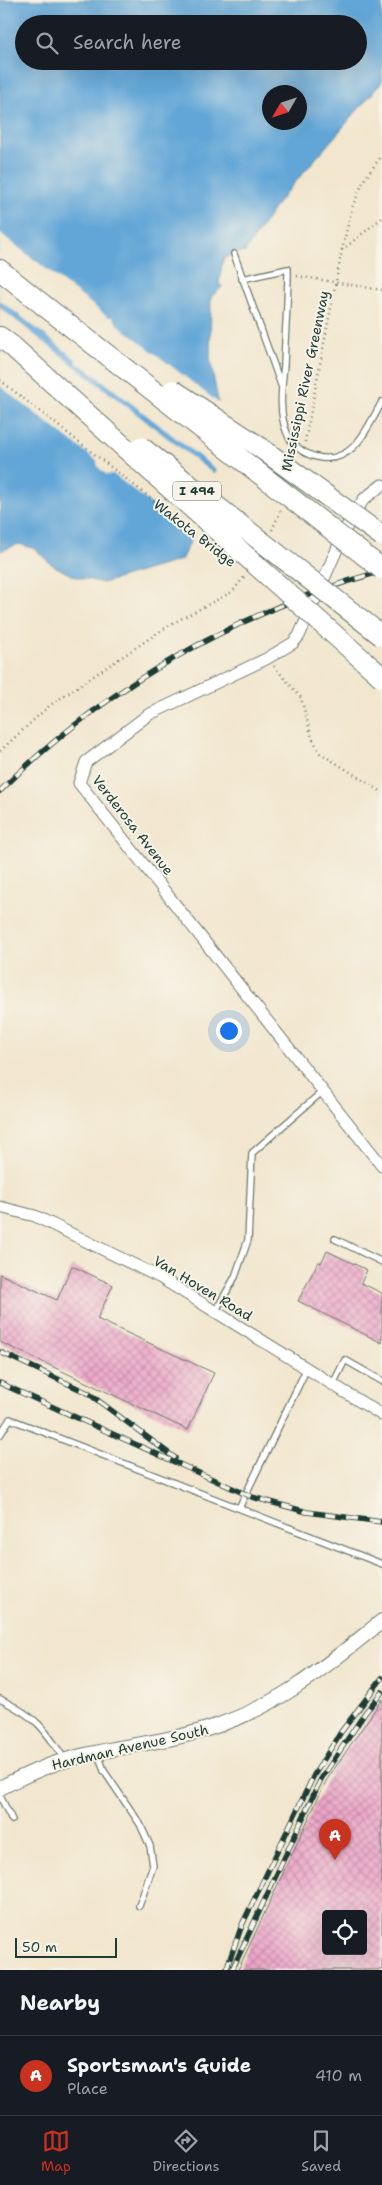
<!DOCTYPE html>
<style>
:root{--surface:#171b24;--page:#242831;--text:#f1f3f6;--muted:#9ea1a6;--line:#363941;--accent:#c8321e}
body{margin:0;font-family:"Shantell Sans",sans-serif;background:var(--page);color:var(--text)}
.controls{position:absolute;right:15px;bottom:15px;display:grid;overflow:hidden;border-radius:5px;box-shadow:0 5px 20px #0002}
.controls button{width:45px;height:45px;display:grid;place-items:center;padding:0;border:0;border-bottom:1px solid var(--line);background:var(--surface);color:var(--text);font:25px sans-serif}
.compass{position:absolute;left:262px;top:85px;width:45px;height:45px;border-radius:50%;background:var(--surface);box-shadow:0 5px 20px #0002;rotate:231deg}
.scale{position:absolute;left:15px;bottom:12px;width:102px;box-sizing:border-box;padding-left:5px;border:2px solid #1f3d34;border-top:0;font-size:14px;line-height:18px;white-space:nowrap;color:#1f3d34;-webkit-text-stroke:4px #f7f3e8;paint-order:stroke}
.you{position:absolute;left:228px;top:1030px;width:18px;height:18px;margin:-12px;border:4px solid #fff;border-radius:50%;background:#1a73e8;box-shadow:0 0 0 8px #1a73e833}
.badge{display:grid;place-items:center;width:32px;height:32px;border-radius:50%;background:var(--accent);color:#fff;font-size:16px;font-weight:700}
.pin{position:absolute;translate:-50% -41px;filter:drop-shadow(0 1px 2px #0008)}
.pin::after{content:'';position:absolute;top:26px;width:18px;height:15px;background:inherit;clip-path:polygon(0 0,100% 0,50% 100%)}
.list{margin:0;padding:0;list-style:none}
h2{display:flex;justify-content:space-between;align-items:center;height:65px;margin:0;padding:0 20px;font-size:21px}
h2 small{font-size:16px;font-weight:400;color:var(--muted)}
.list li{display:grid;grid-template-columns:32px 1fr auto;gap:15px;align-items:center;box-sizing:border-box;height:80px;padding:0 20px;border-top:1px solid var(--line)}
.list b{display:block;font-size:19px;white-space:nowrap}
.list p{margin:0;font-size:16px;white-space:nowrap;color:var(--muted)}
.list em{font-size:16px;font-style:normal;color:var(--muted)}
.icon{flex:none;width:28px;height:28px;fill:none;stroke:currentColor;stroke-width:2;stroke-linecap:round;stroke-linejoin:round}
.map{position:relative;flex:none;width:382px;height:1970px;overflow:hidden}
.search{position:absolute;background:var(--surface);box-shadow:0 5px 20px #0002;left:15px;right:15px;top:15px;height:55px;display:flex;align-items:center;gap:12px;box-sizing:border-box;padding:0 18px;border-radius:28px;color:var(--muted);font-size:19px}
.sheet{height:145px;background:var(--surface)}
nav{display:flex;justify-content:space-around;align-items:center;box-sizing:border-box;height:70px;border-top:1px solid var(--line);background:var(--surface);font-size:14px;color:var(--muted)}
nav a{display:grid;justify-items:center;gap:2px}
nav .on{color:var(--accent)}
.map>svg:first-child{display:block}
.water{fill:#62a6d7;stroke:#407286;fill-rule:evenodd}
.pier{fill:#f2e6ce}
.building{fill:url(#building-cross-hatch);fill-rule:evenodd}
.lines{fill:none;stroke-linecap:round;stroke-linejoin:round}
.service-casing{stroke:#69786a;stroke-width:8}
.minor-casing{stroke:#69786a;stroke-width:13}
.tertiary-casing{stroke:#69786a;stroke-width:16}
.motorway-casing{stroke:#69786a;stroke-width:22}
.path{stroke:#69786a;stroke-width:2.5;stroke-dasharray:1 4;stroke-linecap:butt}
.service{stroke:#fff;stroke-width:5.5}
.minor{stroke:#fff;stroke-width:11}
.tertiary{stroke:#fff;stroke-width:14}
.motorway{stroke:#fff;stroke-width:20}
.rail-casing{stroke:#1f3d34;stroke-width:5.5}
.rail{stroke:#f7f3e8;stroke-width:4;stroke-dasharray:11;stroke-linecap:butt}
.motorway-bridge-casing{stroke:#69786a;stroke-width:22;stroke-linecap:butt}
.path-bridge{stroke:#69786a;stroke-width:2.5;stroke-dasharray:1 4;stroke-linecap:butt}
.motorway-bridge{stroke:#fff;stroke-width:20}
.labels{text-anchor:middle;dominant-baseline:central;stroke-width:4;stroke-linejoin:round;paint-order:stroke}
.shield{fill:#f7f3e8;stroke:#60746a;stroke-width:1}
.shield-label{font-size:12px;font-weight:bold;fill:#1f3d34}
.street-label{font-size:14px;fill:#1f3d34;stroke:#f7f3e8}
</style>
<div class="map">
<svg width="382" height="1970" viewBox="0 0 382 1970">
<defs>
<pattern id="building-cross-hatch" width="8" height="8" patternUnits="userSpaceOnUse" patternTransform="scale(1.25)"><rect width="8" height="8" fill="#eda6c8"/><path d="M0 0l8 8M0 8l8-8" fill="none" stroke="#bf88a3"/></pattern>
</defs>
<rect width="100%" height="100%" fill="#f7f3e8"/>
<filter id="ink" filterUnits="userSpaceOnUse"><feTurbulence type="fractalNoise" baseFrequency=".02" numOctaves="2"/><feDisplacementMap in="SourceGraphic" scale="10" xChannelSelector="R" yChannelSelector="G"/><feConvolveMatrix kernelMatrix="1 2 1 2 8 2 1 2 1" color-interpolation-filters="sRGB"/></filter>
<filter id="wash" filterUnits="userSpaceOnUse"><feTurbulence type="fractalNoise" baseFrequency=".0096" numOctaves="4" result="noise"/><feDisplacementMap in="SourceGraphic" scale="20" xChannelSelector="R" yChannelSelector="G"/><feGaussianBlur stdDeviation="1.12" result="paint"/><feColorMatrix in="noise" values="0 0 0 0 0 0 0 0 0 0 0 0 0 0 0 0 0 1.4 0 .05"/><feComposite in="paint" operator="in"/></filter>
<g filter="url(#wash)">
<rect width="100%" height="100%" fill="#f2e6ce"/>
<path class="water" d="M 0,0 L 382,0 L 382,82 L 279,201 L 245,252 L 233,254 L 223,259 L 219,283 L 222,287 L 211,297 L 210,358 L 218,401 L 218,458 L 201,520 L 181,560 L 103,583 L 73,576 L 51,564 L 35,549 L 19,544 L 0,551 ZM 24,24 L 358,24 L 358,61 L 24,61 ZM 270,92 L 300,92 L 300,122 L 270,122 Z"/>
<path class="pier" d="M 0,233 L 108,317 L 113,317 L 117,324 L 220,404 L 220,458 L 217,470 L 84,366 L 77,364 L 76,359 L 0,300 Z
M 0,308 L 216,476 L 204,521 L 195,538 L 113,474 L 107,475 L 98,467 L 97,461 L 0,386 Z"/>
<g id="blocks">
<path class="building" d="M 327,1251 L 367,1270 L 361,1283 L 382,1293 L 382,1343 L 298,1301 L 318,1262 L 321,1263 Z
M 72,1266 L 113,1285 L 97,1319 L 214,1373 L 188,1430 L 0,1342 L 0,1274 L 57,1300 Z
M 382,1699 L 382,1970 L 238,1970 L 326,1781 ZM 326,1914 L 363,1914 L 363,1951 L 326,1951 Z"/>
</g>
</g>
<g filter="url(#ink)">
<use href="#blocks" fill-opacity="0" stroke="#69786a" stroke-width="1"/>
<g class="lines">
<defs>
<path id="service" d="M 234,254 L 281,385
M 242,279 L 288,269 C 288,301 285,333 284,365 C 282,386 278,412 287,433 C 292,447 307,456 322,458 C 355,462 368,426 382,402
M 335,1239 L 382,1262
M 215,1312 L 235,1277 L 248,1240 L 252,1153 L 323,1091
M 333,1384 L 345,1360 L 382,1381
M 0,1435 L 10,1419 L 382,1564
M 239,1508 L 307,1368
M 0,1699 C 37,1718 43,1726 65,1760
M 98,1753 L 104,1771 L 140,1824 L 150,1846 L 153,1866 L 139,1906
M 0,1796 L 12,1820"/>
<path id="minor" d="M 382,485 L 364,499 L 351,517 L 299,636 L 293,643 L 266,659 L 148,715 L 86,762 L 79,783 L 382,1166
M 0,1207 L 35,1216 L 161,1278 L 382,1415"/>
<path id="tertiary" d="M 0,1788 C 23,1776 46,1765 70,1759 C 118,1745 169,1743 216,1726 C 284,1703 327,1665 382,1621"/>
<path id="motorway" d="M 0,270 L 42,304
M 0,337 L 12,346"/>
</defs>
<use href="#service" class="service-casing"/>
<use href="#minor" class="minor-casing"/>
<use href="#tertiary" class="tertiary-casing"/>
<use href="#motorway" class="motorway-casing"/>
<path class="path" d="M 342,250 L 382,218
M 297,276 L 382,290
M 305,442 L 342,250 L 352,208 L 364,180 L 382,155
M 272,530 L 281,510
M 274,666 L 301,698 L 312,738 L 320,753 L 382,792
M 0,751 L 49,706 L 171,624 L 232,592 L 245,576"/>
<use href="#service" class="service"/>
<use href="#minor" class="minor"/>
<use href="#tertiary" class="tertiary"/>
<use href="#motorway" class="motorway"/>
<defs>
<path id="rail" d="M 0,791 C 106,686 238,611 382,571
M 0,1352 L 88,1393 L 175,1458
M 0,1383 L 252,1497 L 307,1512 L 382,1522
M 226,1970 L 242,1925 L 314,1775 L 341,1732 L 382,1678
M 232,1970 L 321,1779 L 365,1713 L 382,1692"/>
</defs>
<use href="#rail" class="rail-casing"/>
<use href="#rail" class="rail"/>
<defs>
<path id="motorway-bridge" d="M 42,304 L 382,569
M 12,346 C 134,457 258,567 382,677
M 173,390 L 258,446 L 382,536
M 141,447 L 382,636"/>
</defs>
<use href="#motorway-bridge" class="motorway-bridge-casing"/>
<path class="path-bridge" d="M 0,380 L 172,515"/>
<use href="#motorway-bridge" class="motorway-bridge"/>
</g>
</g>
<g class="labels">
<rect class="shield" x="173" y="481.5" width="48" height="19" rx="4"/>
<g class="shield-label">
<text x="197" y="491">I 494</text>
</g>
<g class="street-label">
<text transform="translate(305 381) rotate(-78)">Mississippi River Greenway</text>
<text transform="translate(195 533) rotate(38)">Wakota Bridge</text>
<text transform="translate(133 825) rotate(52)">Verderosa Avenue</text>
<text transform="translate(203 1288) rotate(31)">Van Hoven Road</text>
<text transform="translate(130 1747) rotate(-13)">Hardman Avenue South</text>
</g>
</g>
</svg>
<div class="controls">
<button><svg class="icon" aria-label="locate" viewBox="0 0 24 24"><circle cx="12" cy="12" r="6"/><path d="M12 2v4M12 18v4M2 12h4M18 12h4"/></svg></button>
</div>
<svg class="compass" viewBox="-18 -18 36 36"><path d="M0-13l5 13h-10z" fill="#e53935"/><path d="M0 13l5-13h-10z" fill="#9ea1a6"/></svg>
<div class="scale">50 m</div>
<div class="you"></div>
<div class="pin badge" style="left:335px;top:1860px">A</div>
<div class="search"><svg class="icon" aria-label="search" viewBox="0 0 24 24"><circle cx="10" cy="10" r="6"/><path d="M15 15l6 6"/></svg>Search here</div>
</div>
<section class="sheet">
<h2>Nearby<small></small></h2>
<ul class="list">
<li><span class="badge">A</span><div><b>Sportsman's Guide</b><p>Place</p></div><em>410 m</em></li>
</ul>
</section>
<nav>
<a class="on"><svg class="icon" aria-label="map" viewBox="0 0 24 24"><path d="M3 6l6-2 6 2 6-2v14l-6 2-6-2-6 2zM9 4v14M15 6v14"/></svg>Map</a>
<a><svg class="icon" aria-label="directions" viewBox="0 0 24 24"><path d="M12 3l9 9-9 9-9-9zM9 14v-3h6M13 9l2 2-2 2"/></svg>Directions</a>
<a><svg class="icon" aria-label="saved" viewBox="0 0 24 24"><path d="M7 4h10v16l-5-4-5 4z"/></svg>Saved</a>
</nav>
